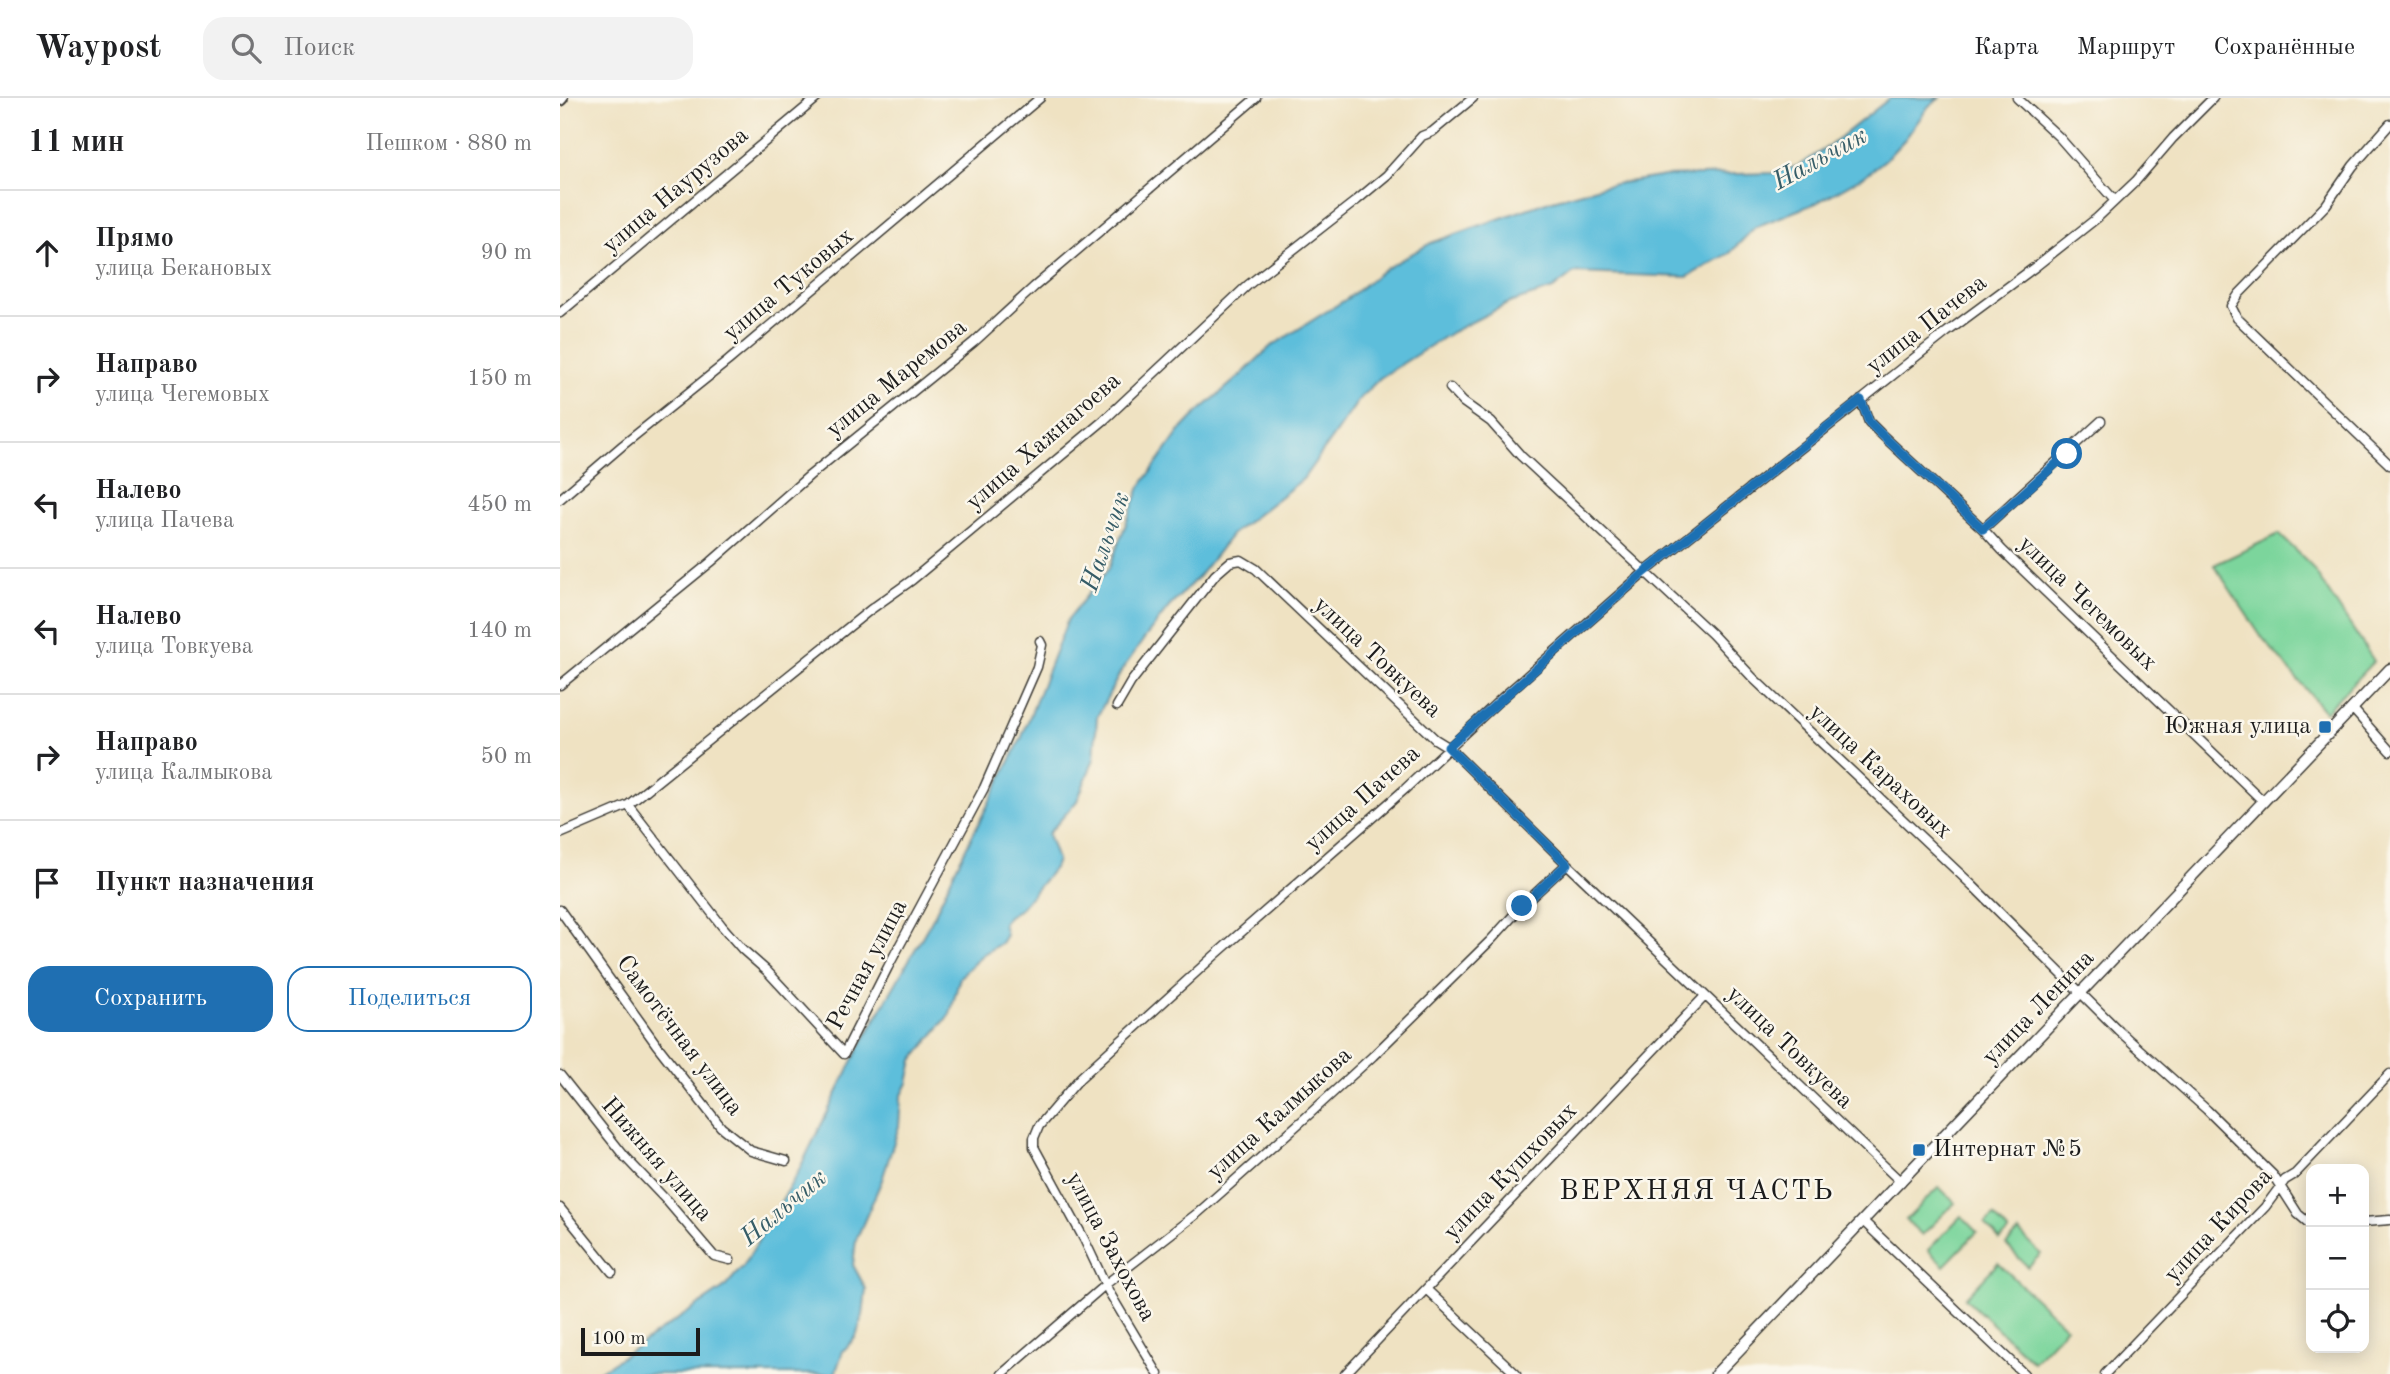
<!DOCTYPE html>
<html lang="ru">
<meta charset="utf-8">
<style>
:root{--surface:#fff;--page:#f2f2f2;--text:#202124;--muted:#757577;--line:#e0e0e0;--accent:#1f6fb2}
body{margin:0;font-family:"Old Standard TT",serif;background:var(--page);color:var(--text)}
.controls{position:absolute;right:21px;bottom:21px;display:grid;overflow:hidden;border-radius:14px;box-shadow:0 4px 18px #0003}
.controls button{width:63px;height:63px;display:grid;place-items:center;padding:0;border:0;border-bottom:2px solid var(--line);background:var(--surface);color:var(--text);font:35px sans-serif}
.scale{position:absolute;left:21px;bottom:18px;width:119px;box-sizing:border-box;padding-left:7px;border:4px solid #1c1c1c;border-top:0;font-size:19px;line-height:24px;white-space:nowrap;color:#1c1c1c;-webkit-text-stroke:5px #fbf7ec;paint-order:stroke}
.stop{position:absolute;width:21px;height:21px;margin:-16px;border:5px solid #1f6fb2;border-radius:50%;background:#fff}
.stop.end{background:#1f6fb2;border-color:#fff;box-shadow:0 2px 7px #0008}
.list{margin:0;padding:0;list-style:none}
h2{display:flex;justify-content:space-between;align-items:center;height:91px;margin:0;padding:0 28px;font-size:30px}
h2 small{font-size:23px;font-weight:400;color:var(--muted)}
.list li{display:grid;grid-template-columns:46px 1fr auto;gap:21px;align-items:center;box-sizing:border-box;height:126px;padding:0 28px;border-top:2px solid var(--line)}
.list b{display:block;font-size:26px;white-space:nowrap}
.list p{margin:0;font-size:23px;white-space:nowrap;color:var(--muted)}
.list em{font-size:23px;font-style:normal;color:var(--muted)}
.actions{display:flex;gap:14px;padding:21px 28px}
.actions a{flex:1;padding:16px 0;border:2px solid var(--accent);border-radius:21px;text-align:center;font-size:24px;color:var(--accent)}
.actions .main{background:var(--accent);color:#fff}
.icon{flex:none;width:38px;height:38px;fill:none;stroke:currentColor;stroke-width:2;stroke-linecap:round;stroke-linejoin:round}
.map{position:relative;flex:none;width:1830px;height:1276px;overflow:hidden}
header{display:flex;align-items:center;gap:42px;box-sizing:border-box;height:98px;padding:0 35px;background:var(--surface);border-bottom:2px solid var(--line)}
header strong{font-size:33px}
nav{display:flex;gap:38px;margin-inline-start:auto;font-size:24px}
.search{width:490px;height:63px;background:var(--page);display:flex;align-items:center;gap:18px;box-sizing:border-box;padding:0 24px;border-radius:21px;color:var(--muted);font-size:26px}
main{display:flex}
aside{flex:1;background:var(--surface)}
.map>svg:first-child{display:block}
.green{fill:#7bd59c;stroke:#4c785c;stroke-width:2}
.water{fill:#5dbedb;stroke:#3c6d7c;stroke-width:2}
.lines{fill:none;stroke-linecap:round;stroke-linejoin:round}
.minor-casing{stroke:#3c3a35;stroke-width:11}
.tertiary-casing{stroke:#3c3a35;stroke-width:13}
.secondary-casing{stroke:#3c3a35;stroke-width:14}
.minor{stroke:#fff;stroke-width:8}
.tertiary{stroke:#fff;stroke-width:10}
.secondary{stroke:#fff;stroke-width:10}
.route{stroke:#1f6fb2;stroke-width:9}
.poi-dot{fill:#1f6fb2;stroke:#fbf7ec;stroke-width:2.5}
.labels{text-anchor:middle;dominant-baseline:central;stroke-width:5;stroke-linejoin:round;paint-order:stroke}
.street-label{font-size:24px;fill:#1c1c1c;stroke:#fbf7ec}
.poi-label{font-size:24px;fill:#1c1c1c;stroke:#fbf7ec;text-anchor:end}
.water-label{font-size:26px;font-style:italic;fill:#365d68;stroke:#fbf7ec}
.quarter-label{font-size:28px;letter-spacing:2px;fill:#1c1c1c;stroke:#fbf7ec}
</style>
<header>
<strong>Waypost</strong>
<div class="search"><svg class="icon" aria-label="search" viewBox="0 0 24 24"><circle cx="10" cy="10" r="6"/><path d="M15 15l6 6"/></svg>Поиск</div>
<nav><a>Карта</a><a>Маршрут</a><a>Сохранённые</a></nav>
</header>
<main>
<aside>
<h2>11 мин<small>Пешком · 880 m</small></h2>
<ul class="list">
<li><svg class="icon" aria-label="ahead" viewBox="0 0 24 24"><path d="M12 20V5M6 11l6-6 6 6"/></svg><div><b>Прямо</b><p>улица Бекановых</p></div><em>90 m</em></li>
<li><svg class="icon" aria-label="right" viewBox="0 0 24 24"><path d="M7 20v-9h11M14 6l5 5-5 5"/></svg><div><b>Направо</b><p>улица Чегемовых</p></div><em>150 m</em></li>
<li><svg class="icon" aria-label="left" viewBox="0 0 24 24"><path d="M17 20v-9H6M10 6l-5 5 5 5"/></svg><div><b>Налево</b><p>улица Пачева</p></div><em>450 m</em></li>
<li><svg class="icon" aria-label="left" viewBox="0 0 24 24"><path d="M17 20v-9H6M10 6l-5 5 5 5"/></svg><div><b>Налево</b><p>улица Товкуева</p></div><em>140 m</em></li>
<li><svg class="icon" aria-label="right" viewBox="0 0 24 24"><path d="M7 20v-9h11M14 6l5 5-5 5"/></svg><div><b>Направо</b><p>улица Калмыкова</p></div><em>50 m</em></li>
<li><svg class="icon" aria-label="arrive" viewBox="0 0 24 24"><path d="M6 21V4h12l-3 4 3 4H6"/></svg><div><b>Пункт назначения</b></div></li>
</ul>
<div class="actions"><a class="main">Сохранить</a><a>Поделиться</a></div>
</aside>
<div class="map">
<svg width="1830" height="1276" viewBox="0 0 1830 1276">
<rect width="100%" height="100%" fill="#fbf7ec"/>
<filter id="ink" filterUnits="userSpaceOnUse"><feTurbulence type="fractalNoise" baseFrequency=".0143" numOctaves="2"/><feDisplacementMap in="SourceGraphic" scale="14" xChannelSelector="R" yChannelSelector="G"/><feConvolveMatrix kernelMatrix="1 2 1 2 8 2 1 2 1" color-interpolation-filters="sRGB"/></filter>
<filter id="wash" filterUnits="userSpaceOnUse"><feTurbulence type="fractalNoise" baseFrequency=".00686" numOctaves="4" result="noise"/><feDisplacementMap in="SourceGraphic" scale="28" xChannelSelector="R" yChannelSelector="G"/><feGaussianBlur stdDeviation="1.57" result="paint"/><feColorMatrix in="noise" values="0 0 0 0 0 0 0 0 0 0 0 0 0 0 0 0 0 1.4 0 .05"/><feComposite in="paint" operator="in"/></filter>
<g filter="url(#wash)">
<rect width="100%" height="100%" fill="#efe2c2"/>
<path class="green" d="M 1719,436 L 1749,465 L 1814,563 L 1765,614 L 1700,537 L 1654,467 Z
M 1379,1089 L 1395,1105 L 1362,1137 L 1346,1122 Z
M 1401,1118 L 1417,1134 L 1384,1168 L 1368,1152 Z
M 1434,1118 L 1449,1134 L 1440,1142 L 1425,1126 Z
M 1459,1134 L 1481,1156 L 1468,1169 L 1446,1147 Z
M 1438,1165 L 1506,1229 L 1473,1264 L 1405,1200 Z"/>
<path class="water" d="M 1330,0 L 1380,0 L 1369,8 L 1345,41 L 1326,61 L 1306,77 L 1256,105 L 1195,129 L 1170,155 L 1127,179 L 1014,175 L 993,191 L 949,205 L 892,234 L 820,280 L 801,299 L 743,381 L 672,436 L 639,478 L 609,509 L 584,541 L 560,575 L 537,619 L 534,661 L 517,703 L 488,736 L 497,762 L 494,770 L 460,811 L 448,818 L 443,825 L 446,837 L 441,845 L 422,857 L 400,879 L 390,916 L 353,962 L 348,985 L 341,999 L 339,1028 L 322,1082 L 296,1142 L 293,1167 L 306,1191 L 303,1217 L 296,1239 L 283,1253 L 275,1276 L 36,1276 L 164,1190 L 184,1167 L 237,1076 L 298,952 L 374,818 L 395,772 L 461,641 L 508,521 L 549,470 L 580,389 L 620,333 L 638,314 L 682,276 L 710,249 L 788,200 L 823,172 L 871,145 L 989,103 L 1043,88 L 1105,78 L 1214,75 L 1238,68 L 1272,46 Z"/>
</g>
<g filter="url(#ink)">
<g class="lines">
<defs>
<path id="minor" d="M 1457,0 L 1499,39 L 1555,103
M 1830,26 L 1793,68 L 1766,107 L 1679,196 L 1671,208 L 1677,220 L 1830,367
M 0,215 L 257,0
M 890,290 L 903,304 L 931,324 L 961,358 L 1152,536 L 1193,580 L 1413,788 L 1558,932 L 1647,1012 L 1713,1077 L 1738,1116 L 1751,1127
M 1301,302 L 1309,324 L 1320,335 L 1423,431 L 1442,452 L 1704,704
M 0,401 L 63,347 L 168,263 L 480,0
M 1423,431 L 1541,323
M 0,587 L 151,464 L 249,378 L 414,244 L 474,189 L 696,0
M 557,608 L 571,584 L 655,477 L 670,464 L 681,462 L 696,471 L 875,641 L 888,649 L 1007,766 L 1341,1084
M 1792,610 L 1830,653
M 68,707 L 310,512 L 352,482 L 543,323 L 688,187 L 797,102 L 827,77 L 862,38 L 872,34 L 913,0
M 0,736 L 68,707 L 162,828 L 182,851 L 207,873 L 284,956 L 328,869 L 424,690 L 477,569 L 482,547 L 480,543
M 0,812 L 96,946 L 161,1029 L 191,1053 L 226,1063
M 0,977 L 65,1059 L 107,1103 L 154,1158 L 170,1162
M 0,1110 L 52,1174
M 1303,1123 L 1464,1276
M 1804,1124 L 1830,1122
M 866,1191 L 956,1276
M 442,1276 L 546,1186 L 639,1114 L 744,1021 L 813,958 L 931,842 L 962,808 L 1007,766
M 598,1276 L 549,1194 L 524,1141 L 474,1049 L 474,1040 L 479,1028 L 520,980 L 654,858 L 845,691 L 942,600 L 1085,474 L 1387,234 L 1475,169 L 1537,120 L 1576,83 L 1613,40 L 1653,0
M 785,1276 L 1145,898
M 1545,1276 L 1705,1109 L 1725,1082 L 1735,1076 L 1830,976"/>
<path id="tertiary" d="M 1156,1276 L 1830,571"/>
<path id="secondary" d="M 0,2 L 2,0"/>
</defs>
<use href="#minor" class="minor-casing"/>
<use href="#tertiary" class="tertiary-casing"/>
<use href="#secondary" class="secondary-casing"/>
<use href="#minor" class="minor"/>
<use href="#tertiary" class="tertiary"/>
<use href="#secondary" class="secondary"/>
</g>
</g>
<g class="lines" filter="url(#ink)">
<path class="route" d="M 962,808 L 1007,766 L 888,649 L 1085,474 L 1301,302 L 1309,324 L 1320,335 L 1423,431 L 1507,356"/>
</g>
<g class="poi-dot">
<rect x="1758" y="622" width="14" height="14" rx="3.5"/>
<rect x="1352" y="1045" width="14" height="14" rx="3.5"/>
</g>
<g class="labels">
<g class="street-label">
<text transform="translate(116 93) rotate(-40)">улица Наурузова</text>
<text transform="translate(229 187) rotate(-40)">улица Туковых</text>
<text transform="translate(1367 227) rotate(-38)">улица Пачева</text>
<text transform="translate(337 281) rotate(-39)">улица Маремова</text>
<text transform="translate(484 344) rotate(-41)">улица Хажнагоева</text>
<text transform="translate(1527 506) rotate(44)">улица Чегемовых</text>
<text transform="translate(817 560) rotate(43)">улица Товкуева</text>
<text transform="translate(1320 674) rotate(43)">улица Караховых</text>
<text transform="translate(803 701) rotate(-42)">улица Пачева</text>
<text transform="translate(308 867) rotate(-62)">Речная улица</text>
<text transform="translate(1479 910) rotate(-46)">улица Ленина</text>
<text transform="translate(119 938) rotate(53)">Самотёчная улица</text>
<text transform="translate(1229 950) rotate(44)">улица Товкуева</text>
<text transform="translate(720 1016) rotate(-42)">улица Калмыкова</text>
<text transform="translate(96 1062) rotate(49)">Нижняя улица</text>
<text transform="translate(951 1074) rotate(-46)">улица Кушховых</text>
<text transform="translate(1659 1128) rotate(-47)">улица Кирова</text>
<text transform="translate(550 1149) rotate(62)">улица Захохова</text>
</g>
<g class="poi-label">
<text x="1751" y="629">Южная улица</text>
<text x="1373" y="1052" text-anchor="start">Интернат №5</text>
</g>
<g class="water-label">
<text transform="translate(1260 61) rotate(-29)">Нальчик</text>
<text transform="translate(546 444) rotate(-71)">Нальчик</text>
<text transform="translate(224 1110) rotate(-40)">Нальчик</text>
</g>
<g class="quarter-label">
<text x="1137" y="1094">ВЕРХНЯЯ ЧАСТЬ</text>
</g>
</g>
</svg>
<div class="controls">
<button>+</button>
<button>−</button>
<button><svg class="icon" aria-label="locate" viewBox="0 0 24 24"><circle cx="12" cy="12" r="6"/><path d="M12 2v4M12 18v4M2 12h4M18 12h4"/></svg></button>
</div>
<div class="scale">100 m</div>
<div class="stop" style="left:1507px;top:356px"></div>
<div class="stop end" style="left:962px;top:808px"></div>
</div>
</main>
